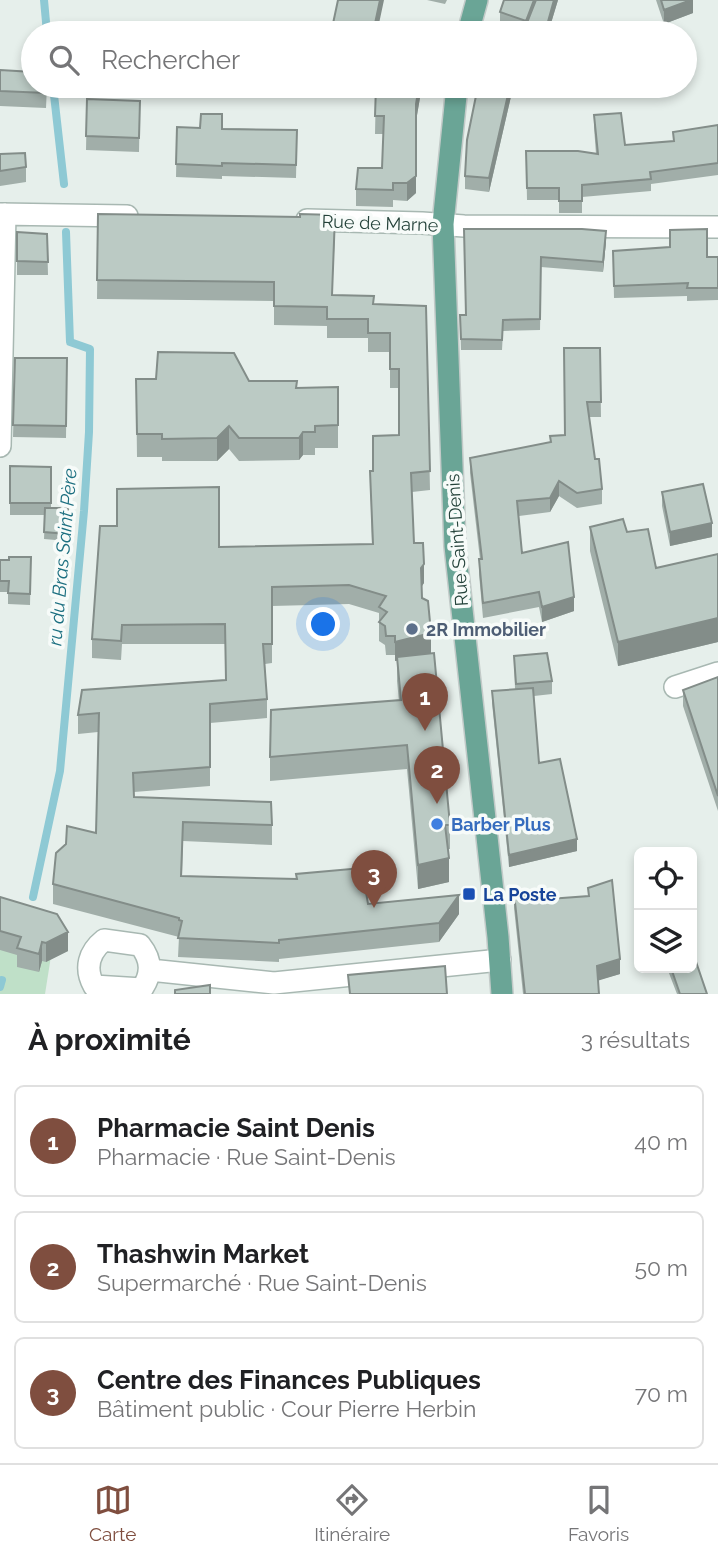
<!DOCTYPE html>
<html lang="fr">
<meta charset="utf-8">
<style>
:root{--surface:#fff;--page:#f6f6f6;--text:#202124;--muted:#757577;--line:#e0e0e0;--accent:#7f4e3f}
body{margin:0;font-family:Raleway,sans-serif;background:var(--page);color:var(--text)}
.controls{position:absolute;right:21px;bottom:21px;display:grid;overflow:hidden;border-radius:10px;box-shadow:0 4px 10px #0003}
.controls button{width:63px;height:63px;display:grid;place-items:center;padding:0;border:0;border-bottom:2px solid var(--line);background:var(--surface);color:var(--text);font:35px sans-serif}
.you{position:absolute;left:324px;top:625px;width:24px;height:24px;margin:-18px;border:5px solid #fff;border-radius:50%;background:#1a73e8;box-shadow:0 0 0 10px #1a73e833}
.badge{display:grid;place-items:center;width:46px;height:46px;border-radius:50%;background:var(--accent);color:#fff;font-size:23px;font-weight:700}
.pin{position:absolute;translate:-50% -58px;filter:drop-shadow(0 2px 4px #0008)}
.pin::after{content:'';position:absolute;top:37px;width:24px;height:21px;background:inherit;clip-path:polygon(0 0,100% 0,50% 100%)}
.list{margin:0;padding:0;list-style:none}
h2{display:flex;justify-content:space-between;align-items:center;height:91px;margin:0;padding:0 28px;font-size:30px}
h2 small{font-size:23px;font-weight:400;color:var(--muted)}
.list li{display:grid;grid-template-columns:46px 1fr auto;gap:21px;align-items:center;box-sizing:border-box;height:112px;margin:0 14px 14px;padding:0 14px;border:2px solid var(--line);border-radius:10px}
.list b{display:block;font-size:26px;white-space:nowrap}
.list p{margin:0;font-size:23px;white-space:nowrap;color:var(--muted)}
.list em{font-size:23px;font-style:normal;color:var(--muted)}
.icon{flex:none;width:38px;height:38px;fill:none;stroke:currentColor;stroke-width:2;stroke-linecap:round;stroke-linejoin:round}
.map{position:relative;flex:none;width:718px;height:994px;overflow:hidden}
.search{position:absolute;background:var(--surface);box-shadow:0 4px 10px #0003;left:21px;right:21px;top:21px;height:77px;display:flex;align-items:center;gap:18px;box-sizing:border-box;padding:0 24px;border-radius:38px;color:var(--muted);font-size:26px}
.sheet{height:469px;background:var(--surface)}
nav{display:flex;justify-content:space-around;align-items:center;box-sizing:border-box;height:98px;border-top:2px solid var(--line);background:var(--surface);font-size:19px;color:var(--muted)}
nav a{display:grid;justify-items:center;gap:4px}
nav .on{color:var(--accent)}
.map>svg:first-child{display:block}
.green{fill:#bfe0c8}
.lines{fill:none;stroke-linecap:round;stroke-linejoin:round}
.stream{stroke:#8ec9d4;stroke-width:8}
.minor-casing{stroke:#a8b8b2;stroke-width:24}
.major-casing{stroke:#c2cac8;stroke-width:24}
.minor{stroke:#fff;stroke-width:21}
.major{stroke:#6aa596;stroke-width:21}
.wall{fill:#a1aea9}
.shaded-wall{fill:#838d89}
.building{fill:#bbcac4;stroke:#838d89;stroke-width:2}
.service-dot{fill:#5c6f8a;stroke:#f7fbf9;stroke-width:2.5}
.shop-dot{fill:#3f7fe0;stroke:#f7fbf9;stroke-width:2.5}
.transit-dot{fill:#1a4fb4;stroke:#f7fbf9;stroke-width:2.5}
.labels{text-anchor:middle;dominant-baseline:central;stroke-width:7;stroke-linejoin:round;paint-order:stroke}
.street-label{font-size:18px;fill:#24423a;stroke:#f7fbf9}
.service-label{font-size:18px;font-weight:bold;fill:#4e5e75;stroke:#f7fbf9;text-anchor:start}
.shop-label{font-size:18px;font-weight:bold;fill:#366cbe;stroke:#f7fbf9;text-anchor:start}
.transit-label{font-size:18px;font-weight:bold;fill:#164399;stroke:#f7fbf9;text-anchor:start}
.water-label{font-size:19px;font-style:italic;fill:#1c6f80;stroke:#f7fbf9}
</style>
<div class="map">
<svg width="718" height="994" viewBox="0 0 718 994">
<rect width="100%" height="100%" fill="#e6efeb"/>
<path class="green" d="M 0,916 L 51,956 L 45,994 L 0,994 Z"/>
<g class="lines">
<path class="stream" d="M 44,0 L 47,33
M 53,86 L 64,184
M 33,897 L 60,771 L 84,511 L 89,432 L 90,349 L 70,342 L 66,232
M 0,987 L 2,980"/>
<defs>
<path id="minor" d="M 0,214 L 127,216
M 307,220 L 422,223 L 464,226 L 718,227
M 0,446 L 5,214
M 675,687 L 718,673
M 104,940 L 140,945 C 152,960 152,974 142,989 L 94,986 C 84,968 89,952 104,940 Z
M 150,970 L 274,983 L 500,960"/>
<path id="major" d="M 468,33 L 477,0
M 457,86 L 443,224 L 455,546 L 498,937 L 502,994"/>
</defs>
<use href="#minor" class="minor-casing"/>
<use href="#major" class="major-casing"/>
<use href="#minor" class="minor"/>
<use href="#major" class="major"/>
</g>
<path class="wall" d="M 427,0 L 447,0 L 445,4 Z
M 504,0 L 558,0 L 549,30 L 523,33 L 500,25 L 500,12 Z
M 656,0 L 693,0 L 693,13 L 664,24 Z
M 0,70 L 47,86 L 46,108 L 0,106 Z
M 376,86 L 422,86 L 416,121 L 416,193 L 407,201 L 393,200 L 393,207 L 356,206 L 356,189 L 382,168 L 384,134 L 375,134 Z
M 512,86 L 512,92 L 489,192 L 465,189 L 465,176 Z
M 87,99 L 140,101 L 139,152 L 86,150 Z
M 594,115 L 625,145 L 673,141 L 673,132 L 718,129 L 718,175 L 651,184 L 651,191 L 582,197 L 582,213 L 559,213 L 559,200 L 527,200 L 526,151 L 596,154 L 594,127 Z
M 177,127 L 297,130 L 296,178 L 222,176 L 222,179 L 176,177 Z
M 0,154 L 26,167 L 26,182 L 0,186 Z
M 98,214 L 335,234 L 332,295 L 374,304 L 426,306 L 430,490 L 412,492 L 414,543 L 424,583 L 422,586 L 422,598 L 431,653 L 426,654 L 450,825 L 450,849 L 448,849 L 449,882 L 418,889 L 407,769 L 270,781 L 270,757 L 399,701 L 397,681 L 397,661 L 395,661 L 395,655 L 386,655 L 385,645 L 379,641 L 379,613 L 349,604 L 272,606 L 272,663 L 265,664 L 267,699 L 267,718 L 210,723 L 210,786 L 134,792 L 134,797 L 272,825 L 272,845 L 183,841 L 182,876 L 368,904 L 459,914 L 439,942 L 279,959 L 279,962 L 178,957 L 179,937 L 53,904 L 53,884 L 96,833 L 98,732 L 78,734 L 78,715 L 226,680 L 225,644 L 122,644 L 121,660 L 92,658 L 92,639 L 219,547 L 372,544 L 370,471 L 373,471 L 399,435 L 399,388 L 390,388 L 390,352 L 368,352 L 368,338 L 327,338 L 327,326 L 274,325 L 274,301 L 97,299 Z
M 464,229 L 606,241 L 603,272 L 541,267 L 540,330 L 503,331 L 502,350 L 461,350 L 460,315 L 466,315 Z
M 17,232 L 47,234 L 48,275 L 17,275 Z
M 613,251 L 718,257 L 718,300 L 687,301 L 687,296 L 614,298 Z
M 600,348 L 601,417 L 589,417 L 595,459 L 602,489 L 602,504 L 577,508 L 559,496 L 550,512 L 519,516 L 522,553 L 574,611 L 542,622 L 539,607 L 483,618 L 479,574 L 479,559 L 480,559 L 470,473 L 470,458 L 550,443 L 550,436 L 565,435 Z
M 15,358 L 67,358 L 66,438 L 13,437 Z
M 136,379 L 249,381 L 297,388 L 338,387 L 338,448 L 315,448 L 315,455 L 303,455 L 299,460 L 239,461 L 229,449 L 217,461 L 162,461 L 162,457 L 137,457 Z
M 10,466 L 51,467 L 51,508 L 68,508 L 67,541 L 44,539 L 45,515 L 10,515 Z
M 662,492 L 712,537 L 670,546 L 662,506 Z
M 590,527 L 627,532 L 656,568 L 718,554 L 718,642 L 618,666 L 590,551 Z
M 31,557 L 30,605 L 8,604 L 8,592 L 0,592 L 0,560 Z
M 514,656 L 552,681 L 552,694 L 534,696 L 539,763 L 577,851 L 509,867 L 492,703 L 492,691 L 515,689 Z
M 718,677 L 718,811 L 683,706 L 683,690 Z
M 588,888 L 620,974 L 598,980 L 599,994 L 523,994 L 514,908 L 514,893 L 535,900 L 588,896 Z
M 0,897 L 68,951 L 46,962 L 42,961 L 39,972 L 17,967 L 17,955 L 0,950 Z
M 667,968 L 692,968 L 707,994 L 677,994 Z"/>
<path class="shaded-wall" d="M 380,0 L 384,0 L 377,33 L 373,33 Z
M 554,0 L 558,0 L 548,33 L 546,29 Z
M 691,0 L 693,0 L 693,13 L 664,24 L 664,10 Z
M 419,86 L 422,86 L 416,121 L 416,193 L 407,201 L 407,183 L 416,104 Z
M 510,86 L 512,86 L 512,92 L 489,192 L 489,178 Z
M 606,231 L 606,241 L 603,272 L 603,262 Z
M 229,426 L 229,449 L 217,461 L 217,438 Z
M 303,432 L 303,455 L 299,460 L 299,438 Z
M 559,481 L 559,496 L 550,512 L 550,498 Z
M 712,523 L 712,537 L 670,546 L 670,532 Z
M 424,564 L 424,583 L 421,587 L 421,568 Z
M 574,597 L 574,611 L 542,622 L 542,607 Z
M 718,618 L 718,642 L 618,666 L 618,642 Z
M 431,633 L 431,653 L 395,661 L 395,642 Z
M 577,839 L 577,851 L 509,867 L 509,855 Z
M 449,858 L 449,882 L 418,889 L 418,865 Z
M 459,895 L 459,914 L 439,942 L 439,923 Z
M 68,932 L 68,951 L 46,962 L 46,943 Z
M 42,942 L 42,961 L 39,972 L 39,954 Z
M 620,959 L 620,974 L 597,981 L 597,966 Z"/>
<path class="building" d="M 338,0 L 380,0 L 373,33 L 331,33 Z
M 504,0 L 534,0 L 526,21 L 500,12 Z
M 536,0 L 554,0 L 546,29 L 553,32 L 552,33 L 523,33 Z
M 661,0 L 691,0 L 664,10 Z
M 0,70 L 33,72 L 33,86 L 47,86 L 46,93 L 0,91 Z
M 376,86 L 419,86 L 416,104 L 416,176 L 407,183 L 393,183 L 393,190 L 356,189 L 358,168 L 382,168 L 384,116 L 375,116 Z
M 478,86 L 510,86 L 489,178 L 465,176 L 467,140 Z
M 87,99 L 140,101 L 139,138 L 86,136 Z
M 621,113 L 625,145 L 674,141 L 673,132 L 718,125 L 718,163 L 650,172 L 651,179 L 582,185 L 582,201 L 559,201 L 559,188 L 527,188 L 526,151 L 578,151 L 598,154 L 594,115 Z
M 201,114 L 222,114 L 222,129 L 297,130 L 296,165 L 222,163 L 222,166 L 176,164 L 177,127 L 200,128 Z
M 25,153 L 26,167 L 0,171 L 0,154 Z
M 98,214 L 300,217 L 300,214 L 335,215 L 332,295 L 374,296 L 373,304 L 426,306 L 430,471 L 411,473 L 414,543 L 423,543 L 424,564 L 421,568 L 422,598 L 428,601 L 431,633 L 395,642 L 395,636 L 386,636 L 385,626 L 379,622 L 387,612 L 379,607 L 386,596 L 349,585 L 272,587 L 272,644 L 263,644 L 267,699 L 210,704 L 210,767 L 133,773 L 134,797 L 271,802 L 272,825 L 183,822 L 181,876 L 297,879 L 296,874 L 362,868 L 368,904 L 459,895 L 439,923 L 279,940 L 279,943 L 178,938 L 182,921 L 179,920 L 179,918 L 53,884 L 56,853 L 66,844 L 67,826 L 96,833 L 99,713 L 78,715 L 82,690 L 226,680 L 225,624 L 122,625 L 121,641 L 92,639 L 100,526 L 117,526 L 117,489 L 219,487 L 219,547 L 373,544 L 370,471 L 373,471 L 373,436 L 399,435 L 399,369 L 390,369 L 390,333 L 368,333 L 368,319 L 327,319 L 327,307 L 274,306 L 274,282 L 97,280 Z
M 464,229 L 582,229 L 606,231 L 603,262 L 541,257 L 540,319 L 503,320 L 502,340 L 461,339 L 460,315 L 466,315 Z
M 707,229 L 707,257 L 718,257 L 718,288 L 687,288 L 688,283 L 614,286 L 613,251 L 670,247 L 670,230 Z
M 17,232 L 47,234 L 48,262 L 17,261 Z
M 564,348 L 600,348 L 601,402 L 587,402 L 595,459 L 599,459 L 602,489 L 577,493 L 559,481 L 550,498 L 517,501 L 522,553 L 568,542 L 574,597 L 542,607 L 539,592 L 483,603 L 479,559 L 482,559 L 470,458 L 551,442 L 550,436 L 565,435 Z
M 158,352 L 234,353 L 249,381 L 297,381 L 296,388 L 338,387 L 338,425 L 315,426 L 315,432 L 303,432 L 299,438 L 239,438 L 229,426 L 217,438 L 162,439 L 162,434 L 137,434 L 136,379 L 156,379 Z
M 15,358 L 67,358 L 66,426 L 13,425 Z
M 10,466 L 51,467 L 51,503 L 10,503 Z
M 703,484 L 712,523 L 670,532 L 662,492 Z
M 45,508 L 68,508 L 67,534 L 44,532 Z
M 623,519 L 627,532 L 648,529 L 656,568 L 718,554 L 718,618 L 618,642 L 590,527 Z
M 9,557 L 31,557 L 30,594 L 8,593 L 9,581 L 0,581 L 0,560 L 9,560 Z
M 434,653 L 450,825 L 445,825 L 449,858 L 418,865 L 407,745 L 270,757 L 271,710 L 401,700 L 397,657 Z
M 547,653 L 552,681 L 516,684 L 514,656 Z
M 718,677 L 718,796 L 683,690 Z
M 533,688 L 539,763 L 560,759 L 577,839 L 509,855 L 492,691 Z
M 612,880 L 620,959 L 597,966 L 599,994 L 525,994 L 514,893 L 534,891 L 535,900 L 589,896 L 588,888 Z
M 0,897 L 57,914 L 68,932 L 46,943 L 42,942 L 39,954 L 17,948 L 21,937 L 0,931 Z
M 692,950 L 707,994 L 680,994 L 671,968 L 692,968 Z
M 445,966 L 447,994 L 350,994 L 348,975 Z
M 210,985 L 210,994 L 175,994 L 175,990 Z"/>
<circle class="service-dot" cx="412" cy="629" r="7"/>
<circle class="shop-dot" cx="437" cy="824" r="7"/>
<rect class="transit-dot" x="462" y="887" width="14" height="14" rx="3.5"/>
<g class="labels">
<g class="street-label">
<text transform="translate(380 223) rotate(2)">Rue de Marne</text>
<text transform="translate(457 540) rotate(-94)">Rue Saint-Denis</text>
</g>
<g class="service-label">
<text x="426" y="629">2R Immobilier</text>
</g>
<g class="shop-label">
<text x="451" y="824">Barber Plus</text>
</g>
<g class="transit-label">
<text x="483" y="894">La Poste</text>
</g>
<g class="water-label">
<text transform="translate(62 557) rotate(-85)">ru du Bras Saint Père</text>
</g>
</g>
</svg>
<div class="controls">
<button><svg class="icon" aria-label="locate" viewBox="0 0 24 24"><circle cx="12" cy="12" r="6"/><path d="M12 2v4M12 18v4M2 12h4M18 12h4"/></svg></button>
<button><svg class="icon" aria-label="layers" viewBox="0 0 24 24"><path d="M12 4l9 5-9 5-9-5zM3 14l9 5 9-5"/></svg></button>
</div>
<div class="you"></div>
<div class="pin badge" style="left:425px;top:731px">1</div>
<div class="pin badge" style="left:437px;top:804px">2</div>
<div class="pin badge" style="left:374px;top:908px">3</div>
<div class="search"><svg class="icon" aria-label="search" viewBox="0 0 24 24"><circle cx="10" cy="10" r="6"/><path d="M15 15l6 6"/></svg>Rechercher</div>
</div>
<section class="sheet">
<h2>À proximité<small>3 résultats</small></h2>
<ul class="list">
<li><span class="badge">1</span><div><b>Pharmacie Saint Denis</b><p>Pharmacie · Rue Saint-Denis</p></div><em>40 m</em></li>
<li><span class="badge">2</span><div><b>Thashwin Market</b><p>Supermarché · Rue Saint-Denis</p></div><em>50 m</em></li>
<li><span class="badge">3</span><div><b>Centre des Finances Publiques</b><p>Bâtiment public · Cour Pierre Herbin</p></div><em>70 m</em></li>
</ul>
</section>
<nav>
<a class="on"><svg class="icon" aria-label="map" viewBox="0 0 24 24"><path d="M3 6l6-2 6 2 6-2v14l-6 2-6-2-6 2zM9 4v14M15 6v14"/></svg>Carte</a>
<a><svg class="icon" aria-label="directions" viewBox="0 0 24 24"><path d="M12 3l9 9-9 9-9-9zM9 14v-3h6M13 9l2 2-2 2"/></svg>Itinéraire</a>
<a><svg class="icon" aria-label="saved" viewBox="0 0 24 24"><path d="M7 4h10v16l-5-4-5 4z"/></svg>Favoris</a>
</nav>
